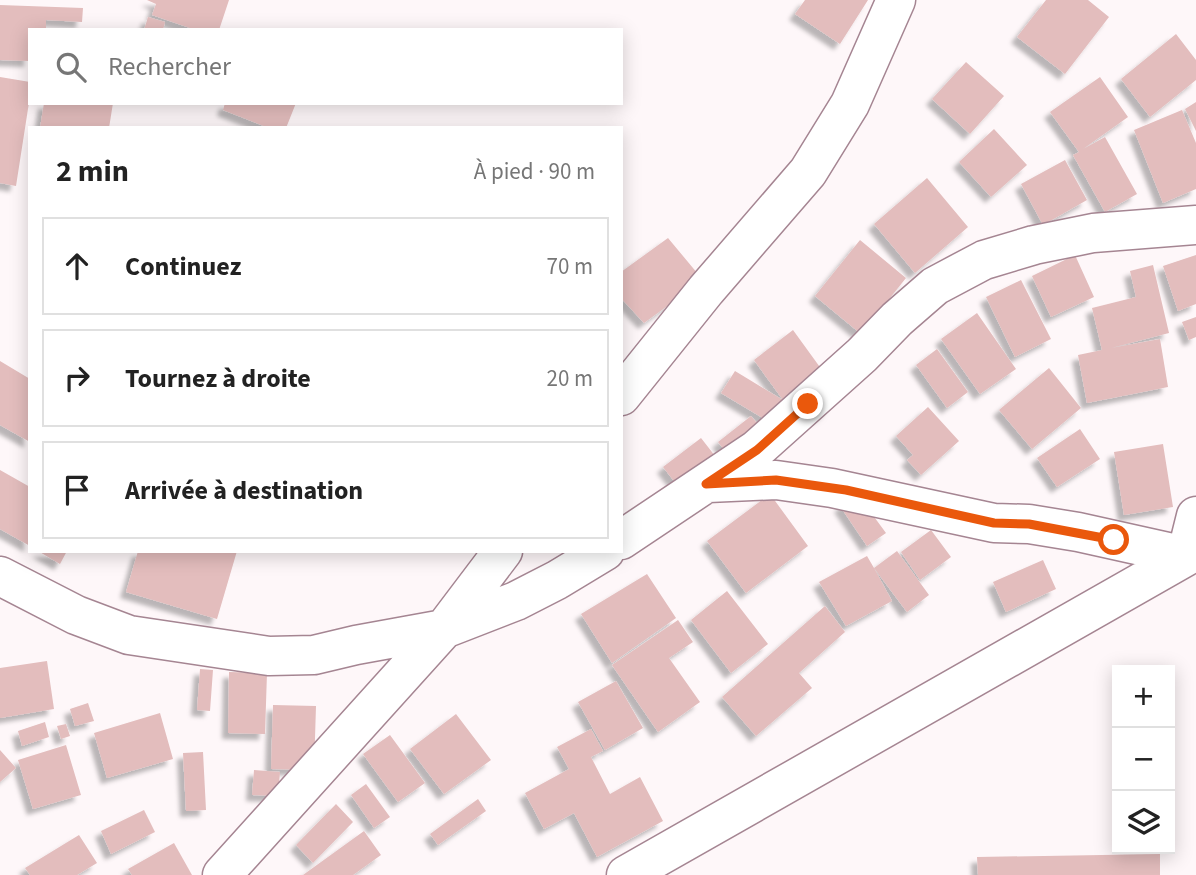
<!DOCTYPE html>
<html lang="fr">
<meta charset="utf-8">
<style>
:root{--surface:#fff;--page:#f2f2f2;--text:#222;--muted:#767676;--line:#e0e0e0}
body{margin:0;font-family:"Source Sans 3",sans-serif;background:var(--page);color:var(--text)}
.controls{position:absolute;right:21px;bottom:21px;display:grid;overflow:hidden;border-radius:0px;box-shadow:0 4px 18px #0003}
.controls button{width:63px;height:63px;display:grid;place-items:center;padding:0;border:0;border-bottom:2px solid var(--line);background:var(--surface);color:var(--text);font:35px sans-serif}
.stop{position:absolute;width:21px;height:21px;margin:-16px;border:5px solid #ea580c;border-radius:50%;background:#fff}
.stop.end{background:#ea580c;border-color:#fff;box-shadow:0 2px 7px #0008}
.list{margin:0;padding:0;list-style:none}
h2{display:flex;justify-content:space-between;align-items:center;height:91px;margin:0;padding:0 28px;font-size:30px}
h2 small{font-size:23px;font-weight:400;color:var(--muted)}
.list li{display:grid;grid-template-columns:46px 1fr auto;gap:21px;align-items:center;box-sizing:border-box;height:98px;margin:0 14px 14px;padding:0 14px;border:2px solid var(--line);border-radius:0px}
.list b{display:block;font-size:26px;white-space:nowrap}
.list em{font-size:23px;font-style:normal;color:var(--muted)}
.icon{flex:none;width:38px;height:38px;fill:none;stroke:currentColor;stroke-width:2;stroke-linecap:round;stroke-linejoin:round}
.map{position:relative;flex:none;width:1196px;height:875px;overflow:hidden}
.search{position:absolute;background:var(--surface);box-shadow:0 4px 18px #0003;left:28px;top:28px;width:595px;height:77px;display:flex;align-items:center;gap:18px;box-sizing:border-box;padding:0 24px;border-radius:0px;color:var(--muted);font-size:26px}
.panel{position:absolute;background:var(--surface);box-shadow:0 4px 18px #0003;left:28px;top:126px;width:595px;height:427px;border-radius:0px}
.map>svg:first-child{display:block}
.building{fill:#e3bdbd;filter:url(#shadow)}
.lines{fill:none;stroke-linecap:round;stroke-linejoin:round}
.minor-casing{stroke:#a58592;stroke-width:41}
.minor{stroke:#fff;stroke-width:38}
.route{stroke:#ea580c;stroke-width:9}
</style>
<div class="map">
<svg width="1196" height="875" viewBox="0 0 1196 875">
<defs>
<filter id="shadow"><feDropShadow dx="-6" dy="6" stdDeviation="2" flood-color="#0004"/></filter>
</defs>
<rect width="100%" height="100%" fill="#fef7f9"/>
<path class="building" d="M 147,0 L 229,0 L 219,30 L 196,30 L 152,15 L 156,4 Z
M 805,0 L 868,0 L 840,44 L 795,14 Z
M 1046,0 L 1088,0 L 1109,17 L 1065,74 L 1017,37 Z
M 0,5 L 83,8 L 82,22 L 46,20 L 46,30 L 30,30 L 30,61 L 0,60 Z
M 148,17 L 165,22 L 163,30 L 144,30 Z
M 1176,34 L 1196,60 L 1196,80 L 1150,117 L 1121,79 Z
M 966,62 L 1004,96 L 970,134 L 932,99 Z
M 0,77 L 30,82 L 30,96 L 16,186 L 0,183 Z
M 1100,77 L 1128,117 L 1083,149 L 1105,137 L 1137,194 L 1105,212 L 1073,155 L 1079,152 L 1050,112 Z
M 1196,102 L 1196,131 L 1185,109 Z
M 44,103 L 113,103 L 109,128 L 40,128 Z
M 225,103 L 296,103 L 286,128 L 269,128 L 223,110 Z
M 1182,110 L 1196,143 L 1196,189 L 1163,203 L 1134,130 Z
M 994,129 L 1027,165 L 991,197 L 959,162 Z
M 1065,160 L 1087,200 L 1043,225 L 1021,184 Z
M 927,178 L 968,227 L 915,273 L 874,224 Z
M 668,238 L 703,280 L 644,323 L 621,298 L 621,272 Z
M 860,240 L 906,278 L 861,334 L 815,296 Z
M 1075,255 L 1094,297 L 1051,317 L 1032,276 Z
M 1196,255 L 1196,304 L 1178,311 L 1163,266 Z
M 1153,265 L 1169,333 L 1111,348 L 1160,339 L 1168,387 L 1087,403 L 1078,355 L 1102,350 L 1092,308 L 1136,297 L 1130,271 Z
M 1021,280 L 1051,339 L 1015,357 L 986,297 Z
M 977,313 L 1016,369 L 980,394 L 941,339 Z
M 1196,317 L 1196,337 L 1189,340 L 1182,322 Z
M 793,330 L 822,370 L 783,400 L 754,360 Z
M 937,349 L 968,392 L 947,408 L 916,365 Z
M 0,361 L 30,379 L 30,442 L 0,425 Z
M 1049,368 L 1081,408 L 1032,449 L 999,410 Z
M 735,371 L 791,405 L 778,427 L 721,393 Z
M 928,407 L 959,441 L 921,475 L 907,460 L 913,455 L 896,436 Z
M 751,416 L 766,434 L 733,461 L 718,442 Z
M 1080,429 L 1100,459 L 1057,487 L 1037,458 Z
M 701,438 L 719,461 L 681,490 L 663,467 Z
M 1163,444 L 1173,507 L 1124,515 L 1114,452 Z
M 0,470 L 30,487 L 30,546 L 0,529 Z
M 770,494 L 808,546 L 746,593 L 707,541 Z
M 858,495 L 886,533 L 867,546 L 840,506 Z
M 931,530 L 951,557 L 920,580 L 901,552 Z
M 38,551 L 67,551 L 60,564 Z
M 138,551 L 237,551 L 217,619 L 126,592 Z
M 897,551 L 929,595 L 907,612 L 874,568 L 892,601 L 846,626 L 819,582 L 867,556 L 874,568 Z
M 1043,560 L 1056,589 L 1006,612 L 993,582 Z
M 647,574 L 676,618 L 612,663 L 581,614 Z
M 727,591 L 768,644 L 731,673 L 691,620 Z
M 825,606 L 845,632 L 799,673 L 812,688 L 756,736 L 722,697 Z
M 678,620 L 693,642 L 669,658 L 700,702 L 658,732 L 612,665 Z
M 47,661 L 54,709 L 0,718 L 0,668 Z
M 200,669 L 213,670 L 210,711 L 197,710 Z
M 229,672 L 267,673 L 265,734 L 228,733 Z
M 616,681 L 643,728 L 605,750 L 578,702 Z
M 88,703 L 94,721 L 75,726 L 70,709 Z
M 273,705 L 316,706 L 314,770 L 271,769 Z
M 160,713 L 173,759 L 107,778 L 94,733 Z
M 456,714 L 491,760 L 444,794 L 410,749 Z
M 45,722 L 49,737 L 22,746 L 18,731 Z
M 66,724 L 70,736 L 61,739 L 57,726 Z
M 591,729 L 603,751 L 591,757 L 610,794 L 640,777 L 663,821 L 597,857 L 574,813 L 544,829 L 525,793 L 569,769 L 557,747 Z
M 390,735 L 425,783 L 398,802 L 363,754 Z
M 66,745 L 81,795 L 33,809 L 18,760 Z
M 0,750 L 16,768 L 0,782 Z
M 203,752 L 206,810 L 186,811 L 183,753 Z
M 254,770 L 280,772 L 278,796 L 252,795 Z
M 366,784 L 390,817 L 374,828 L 351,795 Z
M 478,799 L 486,811 L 438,845 L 430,834 Z
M 336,804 L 353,822 L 313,863 L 296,845 Z
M 144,810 L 155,832 L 111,854 L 101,831 Z
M 364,831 L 381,855 L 353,875 L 303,875 Z
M 79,835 L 97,863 L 77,875 L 30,875 L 25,868 Z
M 174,843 L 192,875 L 132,875 L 128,869 Z
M 1160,854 L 1160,875 L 978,875 L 977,857 Z"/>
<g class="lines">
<defs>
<path id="minor" d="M 621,396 L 706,290 L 808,172 L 850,104 L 896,0
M 708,483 L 776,480 L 832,488 L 994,523 L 1029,524 L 1078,532 L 1186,556 L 1196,516
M 621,540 L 757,449 L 862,355 L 897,319 L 935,286 L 984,260 L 1034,245 L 1093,233 L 1196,225
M 0,576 L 76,615 L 129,635 L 269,656 L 314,655 L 356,645 L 444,629 L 516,601 L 557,580 L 605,551
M 222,875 L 444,629 L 503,551
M 626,875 L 1196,551"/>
</defs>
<use href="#minor" class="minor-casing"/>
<use href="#minor" class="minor"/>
</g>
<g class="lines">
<path class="route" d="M 808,404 L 757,450 L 706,484 L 776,480 L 846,490 L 994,523 L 1029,524 L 1114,540"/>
</g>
</svg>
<div class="controls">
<button>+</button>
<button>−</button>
<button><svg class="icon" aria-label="layers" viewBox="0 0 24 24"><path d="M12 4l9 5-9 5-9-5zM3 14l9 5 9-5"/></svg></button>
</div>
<div class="stop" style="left:1114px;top:540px"></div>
<div class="stop end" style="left:808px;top:404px"></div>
<div class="search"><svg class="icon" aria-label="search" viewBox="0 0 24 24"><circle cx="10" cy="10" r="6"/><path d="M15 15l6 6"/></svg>Rechercher</div>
<section class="panel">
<h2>2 min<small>À pied · 90 m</small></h2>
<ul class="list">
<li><svg class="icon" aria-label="ahead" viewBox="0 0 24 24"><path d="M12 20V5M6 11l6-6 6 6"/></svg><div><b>Continuez</b></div><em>70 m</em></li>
<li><svg class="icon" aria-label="right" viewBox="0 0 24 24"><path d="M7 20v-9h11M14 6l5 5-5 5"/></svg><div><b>Tournez à droite</b></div><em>20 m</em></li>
<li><svg class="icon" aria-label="arrive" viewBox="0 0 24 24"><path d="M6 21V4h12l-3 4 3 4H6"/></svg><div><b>Arrivée à destination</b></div></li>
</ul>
</section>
</div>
